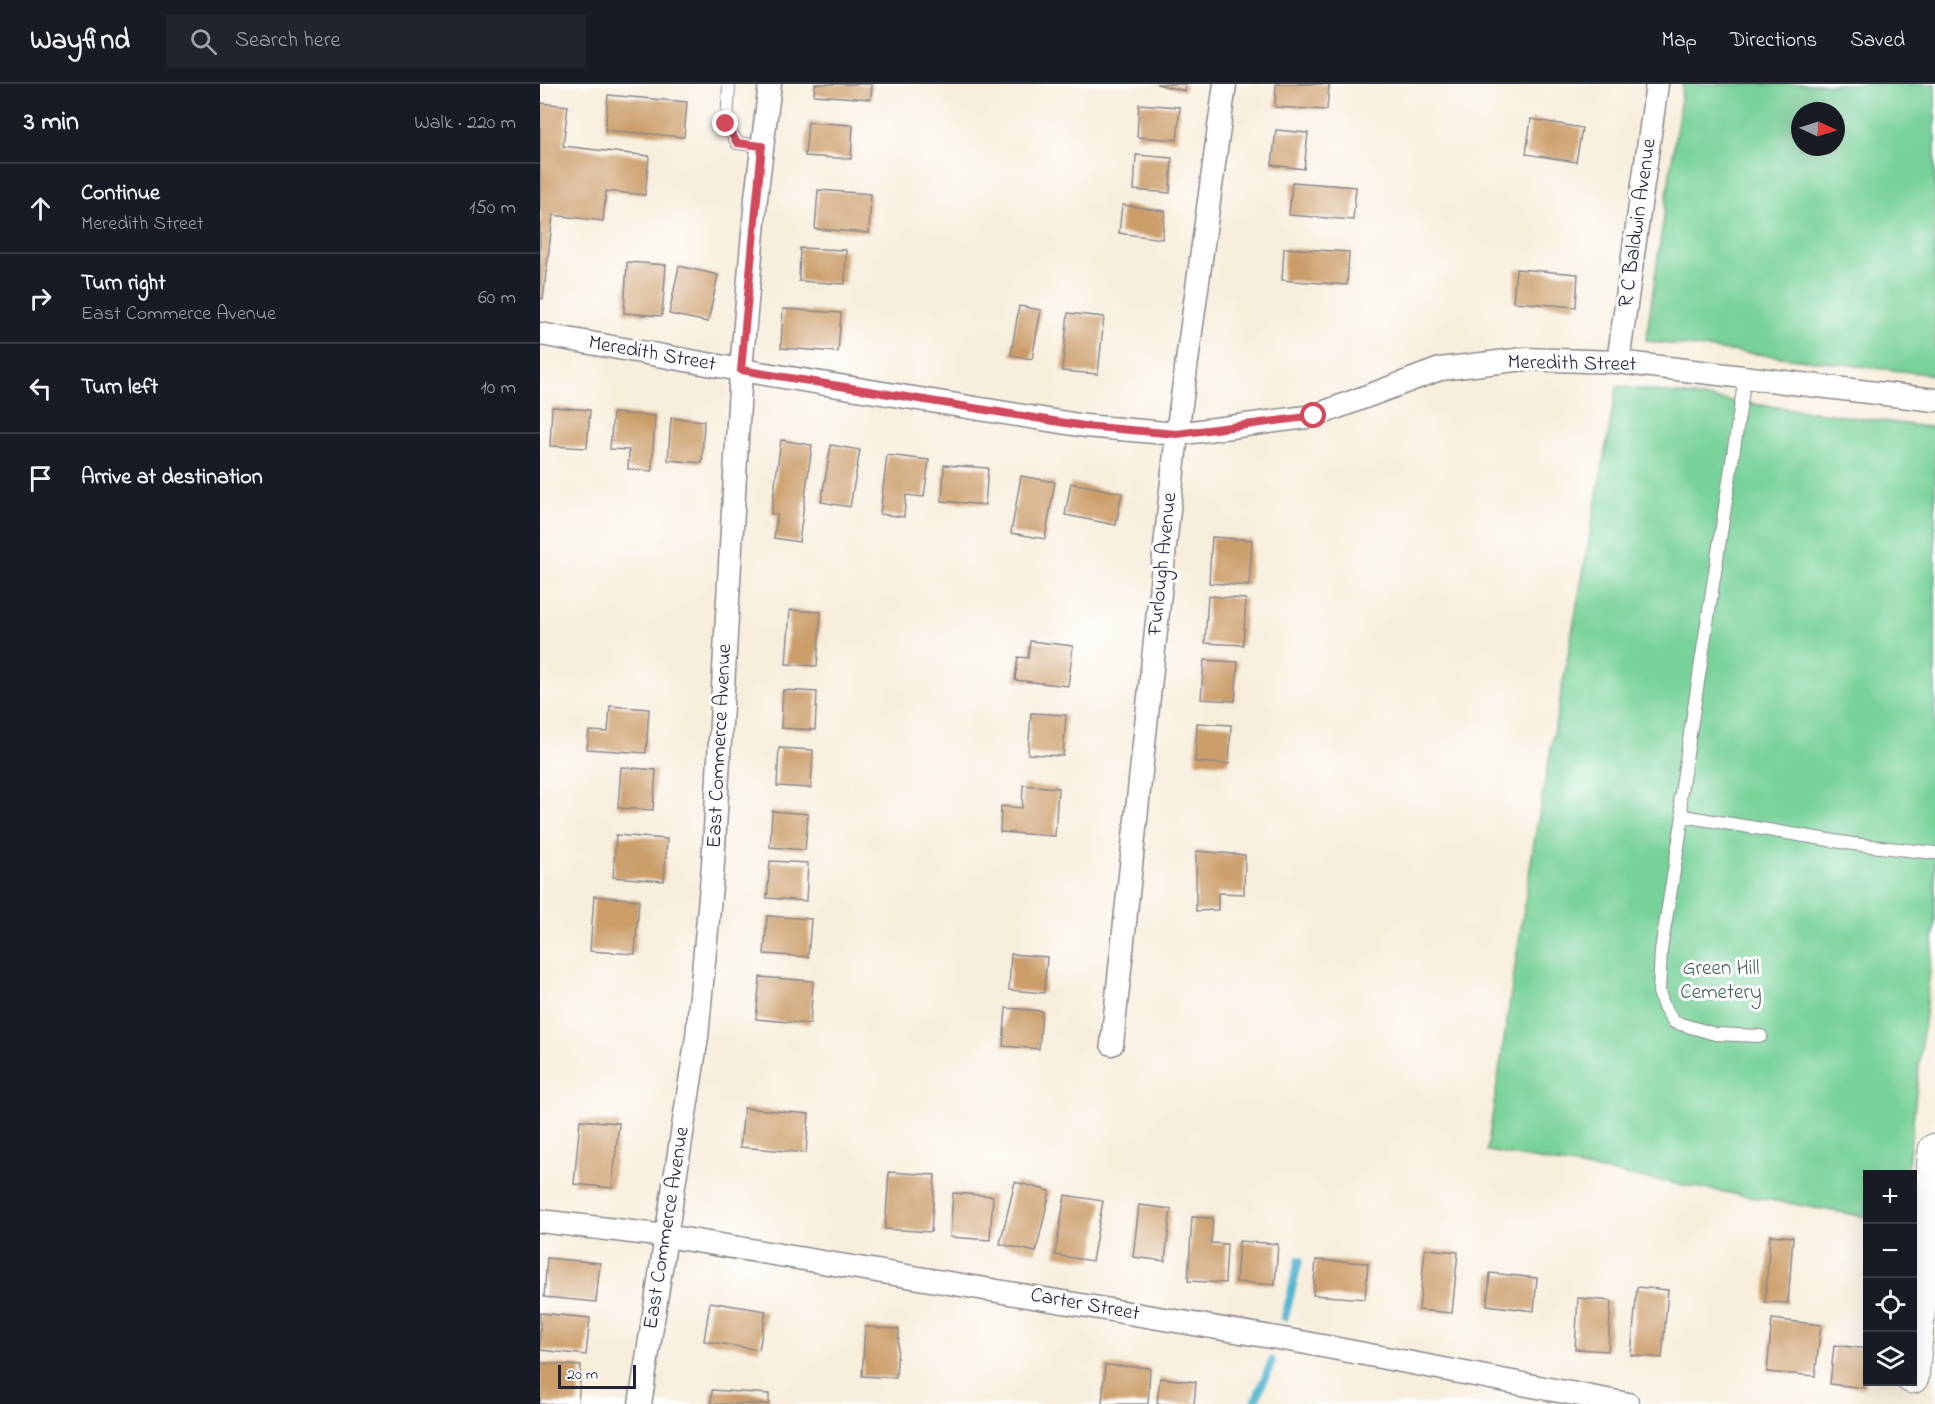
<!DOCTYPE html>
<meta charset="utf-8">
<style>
:root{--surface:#171b24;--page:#20242c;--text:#f1f3f6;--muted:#9ea1a6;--line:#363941}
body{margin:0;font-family:"Indie Flower",sans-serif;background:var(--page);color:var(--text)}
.controls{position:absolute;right:18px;bottom:18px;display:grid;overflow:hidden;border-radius:0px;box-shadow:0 6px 24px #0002}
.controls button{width:54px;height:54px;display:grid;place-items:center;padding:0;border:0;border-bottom:2px solid var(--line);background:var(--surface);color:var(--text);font:30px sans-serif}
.compass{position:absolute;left:1251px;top:18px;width:54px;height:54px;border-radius:50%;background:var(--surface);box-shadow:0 6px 24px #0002;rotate:94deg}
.scale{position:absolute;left:18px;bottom:15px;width:78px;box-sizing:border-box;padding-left:6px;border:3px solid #22223b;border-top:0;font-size:16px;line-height:21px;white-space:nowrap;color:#22223b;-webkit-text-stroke:4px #fff;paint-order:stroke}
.stop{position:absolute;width:18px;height:18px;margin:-14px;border:4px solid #d1495b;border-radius:50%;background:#fff}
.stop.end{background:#d1495b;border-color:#fff;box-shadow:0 2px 6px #0008}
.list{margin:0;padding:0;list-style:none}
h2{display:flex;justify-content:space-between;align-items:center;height:78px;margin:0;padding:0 24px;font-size:26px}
h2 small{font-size:20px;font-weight:400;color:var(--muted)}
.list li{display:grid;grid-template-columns:39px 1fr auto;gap:18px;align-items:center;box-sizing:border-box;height:90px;padding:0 24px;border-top:2px solid var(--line)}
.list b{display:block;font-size:22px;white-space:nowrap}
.list p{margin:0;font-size:20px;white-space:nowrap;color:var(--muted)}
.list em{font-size:20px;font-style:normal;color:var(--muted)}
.icon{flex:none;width:33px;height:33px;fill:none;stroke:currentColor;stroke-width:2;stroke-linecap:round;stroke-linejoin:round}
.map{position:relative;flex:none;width:1395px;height:1320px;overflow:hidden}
header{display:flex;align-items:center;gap:36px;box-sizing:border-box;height:84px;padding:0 30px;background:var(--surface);border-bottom:2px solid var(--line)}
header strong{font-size:28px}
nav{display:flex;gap:33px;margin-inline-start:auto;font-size:21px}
.search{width:420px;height:54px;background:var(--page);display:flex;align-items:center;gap:15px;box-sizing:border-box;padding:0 21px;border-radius:0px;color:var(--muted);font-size:22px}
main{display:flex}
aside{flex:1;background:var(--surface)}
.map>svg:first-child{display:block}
.green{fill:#77d198;stroke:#4c7a6a;stroke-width:1.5;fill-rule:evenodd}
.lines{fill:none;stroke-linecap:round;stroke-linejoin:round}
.stream{stroke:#4fb2ce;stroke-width:8}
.building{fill:#cb9d69}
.lane-casing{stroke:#8c888c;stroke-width:14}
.street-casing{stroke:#8c888c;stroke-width:25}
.secondary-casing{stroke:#8c888c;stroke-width:35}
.lane{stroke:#fff;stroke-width:12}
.street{stroke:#fff;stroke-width:22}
.secondary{stroke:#fff;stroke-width:33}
.route{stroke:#d1495b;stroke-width:8}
.labels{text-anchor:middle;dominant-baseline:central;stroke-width:6;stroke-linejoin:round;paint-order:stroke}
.street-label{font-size:21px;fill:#22223b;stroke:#fff}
.park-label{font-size:21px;fill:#405f5c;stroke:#fff}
</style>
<header>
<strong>Wayfind</strong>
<div class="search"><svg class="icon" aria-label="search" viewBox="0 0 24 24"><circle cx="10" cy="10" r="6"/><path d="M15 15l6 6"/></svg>Search here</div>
<nav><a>Map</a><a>Directions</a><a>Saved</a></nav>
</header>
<main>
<aside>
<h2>3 min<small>Walk · 220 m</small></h2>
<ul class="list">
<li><svg class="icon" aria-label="ahead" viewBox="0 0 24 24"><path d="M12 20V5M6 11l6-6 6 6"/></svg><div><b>Continue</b><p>Meredith Street</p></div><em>150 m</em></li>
<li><svg class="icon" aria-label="right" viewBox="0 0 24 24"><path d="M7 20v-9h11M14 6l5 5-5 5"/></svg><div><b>Turn right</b><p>East Commerce Avenue</p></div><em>60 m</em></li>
<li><svg class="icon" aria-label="left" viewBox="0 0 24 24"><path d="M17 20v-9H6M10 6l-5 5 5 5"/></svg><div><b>Turn left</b></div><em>10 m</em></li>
<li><svg class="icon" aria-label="arrive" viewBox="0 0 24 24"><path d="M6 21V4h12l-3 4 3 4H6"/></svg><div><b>Arrive at destination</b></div></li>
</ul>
</aside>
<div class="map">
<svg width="1395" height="1320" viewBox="0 0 1395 1320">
<rect width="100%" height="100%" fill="#fff"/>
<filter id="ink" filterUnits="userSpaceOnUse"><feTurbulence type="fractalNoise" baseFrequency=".0167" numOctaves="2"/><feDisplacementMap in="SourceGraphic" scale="12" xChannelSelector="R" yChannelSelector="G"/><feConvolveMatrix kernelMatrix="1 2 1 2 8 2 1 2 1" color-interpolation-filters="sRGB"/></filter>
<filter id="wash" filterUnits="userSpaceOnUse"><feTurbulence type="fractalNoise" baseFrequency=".008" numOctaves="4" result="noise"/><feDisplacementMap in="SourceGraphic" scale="24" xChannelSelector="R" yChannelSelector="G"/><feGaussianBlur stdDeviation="1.35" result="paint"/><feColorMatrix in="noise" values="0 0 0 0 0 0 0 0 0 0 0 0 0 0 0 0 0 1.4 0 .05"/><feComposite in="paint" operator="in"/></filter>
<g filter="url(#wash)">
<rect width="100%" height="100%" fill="#f7eedc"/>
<path class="green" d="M 1143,0 L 1395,0 L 1395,291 L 1113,258 L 1106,256 ZM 1260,27 L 1296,27 L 1296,63 L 1260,63 Z
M 1077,302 L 1395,344 L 1395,840 L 1367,1090 L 1328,1090 L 1327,1133 L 947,1067 L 994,758 Z"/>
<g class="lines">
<path class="stream" d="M 745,1233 L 759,1176
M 714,1320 L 732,1277"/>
</g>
<g id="blocks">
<path class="building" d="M 275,0 L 332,0 L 331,15 L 274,11 Z
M 616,0 L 646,0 L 645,7 Z
M 736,0 L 789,0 L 787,26 L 735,23 Z
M 68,11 L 147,18 L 144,53 L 65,46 Z
M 0,19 L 28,22 L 23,62 L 109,72 L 105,111 L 66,107 L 63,137 L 13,131 L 3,215 L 0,214 Z
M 599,20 L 640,23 L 637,56 L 597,53 Z
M 991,35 L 1042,44 L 1036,78 L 986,70 Z
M 268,38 L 313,41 L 311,75 L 265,72 Z
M 736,46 L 768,49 L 764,85 L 732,81 Z
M 596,71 L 632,74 L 630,109 L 594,106 Z
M 752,98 L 816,103 L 813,136 L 749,131 Z
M 278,106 L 331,110 L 329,149 L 275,145 Z
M 582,121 L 625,127 L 622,155 L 579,149 Z
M 260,164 L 306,166 L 305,200 L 259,197 Z
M 744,164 L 809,168 L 807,201 L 742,196 Z
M 87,178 L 126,181 L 122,232 L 84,229 Z
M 139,182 L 178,191 L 168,238 L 129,230 Z
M 976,185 L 1038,190 L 1036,223 L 973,218 Z
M 479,222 L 501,226 L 492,275 L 471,271 Z
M 243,225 L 301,229 L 298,268 L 241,264 Z
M 528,229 L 564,233 L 558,290 L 522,287 Z
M 12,323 L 50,326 L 47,364 L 10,362 Z
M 73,329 L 115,332 L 112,387 L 88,385 L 89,366 L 70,365 Z
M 131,334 L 164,337 L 162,379 L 128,376 Z
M 241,356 L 272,361 L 259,458 L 234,454 L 237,431 L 231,430 Z
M 291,361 L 320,366 L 310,423 L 281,418 Z
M 347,371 L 389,376 L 384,413 L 366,411 L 364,433 L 340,430 Z
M 404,381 L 448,384 L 445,421 L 402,417 Z
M 481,392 L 515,398 L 505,455 L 471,449 Z
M 531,399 L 582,409 L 576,441 L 525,431 Z
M 672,453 L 712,456 L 709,502 L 669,499 Z
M 668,512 L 706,515 L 703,561 L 665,559 Z
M 250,526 L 281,528 L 277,582 L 246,580 Z
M 490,557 L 533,562 L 528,602 L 475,596 L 478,573 L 488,574 Z
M 664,576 L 698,578 L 695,617 L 661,615 Z
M 243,606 L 277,608 L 275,646 L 241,644 Z
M 70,622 L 109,625 L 106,669 L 47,665 L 49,647 L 68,648 Z
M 491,629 L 526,631 L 523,672 L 488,670 Z
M 657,639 L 691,641 L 689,680 L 655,678 Z
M 239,664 L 273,666 L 271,704 L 237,702 Z
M 81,683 L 116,686 L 113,726 L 78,724 Z
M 483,701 L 518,704 L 515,752 L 460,748 L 461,722 L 482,724 Z
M 232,727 L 268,730 L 265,766 L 230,763 Z
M 76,751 L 127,755 L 124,797 L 73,793 Z
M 656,767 L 705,771 L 704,810 L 678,809 L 678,826 L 656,827 Z
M 230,777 L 268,779 L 266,817 L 227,814 Z
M 54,812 L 99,816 L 95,870 L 50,867 Z
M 227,832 L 271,835 L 268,873 L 224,870 Z
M 471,870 L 507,873 L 504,909 L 469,906 Z
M 220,893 L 273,897 L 270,940 L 216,935 Z
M 466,924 L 502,927 L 499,965 L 463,962 Z
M 204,1024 L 269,1030 L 266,1069 L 200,1063 Z
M 40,1036 L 79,1039 L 72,1104 L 34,1100 Z
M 349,1088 L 395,1091 L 391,1148 L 345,1145 Z
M 475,1098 L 510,1107 L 496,1168 L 460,1160 Z
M 413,1109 L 453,1112 L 450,1156 L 410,1153 Z
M 525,1111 L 563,1117 L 552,1177 L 515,1171 Z
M 599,1121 L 631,1125 L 625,1177 L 593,1173 Z
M 652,1133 L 673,1134 L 671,1159 L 687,1160 L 685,1199 L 648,1197 Z
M 1230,1151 L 1253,1153 L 1248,1219 L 1225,1218 Z
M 699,1157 L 738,1160 L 735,1201 L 696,1198 Z
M 885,1165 L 918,1168 L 912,1229 L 879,1226 Z
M 7,1174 L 60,1179 L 56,1218 L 4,1213 Z
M 776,1176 L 828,1179 L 825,1215 L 773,1211 Z
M 950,1189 L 997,1194 L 994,1227 L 947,1221 Z
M 1097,1203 L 1128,1206 L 1122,1274 L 1091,1271 Z
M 1038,1214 L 1071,1217 L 1068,1267 L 1035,1265 Z
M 170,1218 L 226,1227 L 219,1266 L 164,1257 Z
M 0,1229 L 50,1234 L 46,1271 L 0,1266 Z
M 1232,1235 L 1281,1241 L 1275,1292 L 1227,1288 Z
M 325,1243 L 359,1245 L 356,1294 L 322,1292 Z
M 1294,1261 L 1328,1265 L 1325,1304 L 1290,1300 Z
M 0,1279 L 41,1282 L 38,1320 L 0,1320 Z
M 565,1281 L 610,1284 L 608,1320 L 562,1320 Z
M 620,1294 L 656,1298 L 654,1320 L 617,1320 Z
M 172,1306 L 229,1310 L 229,1320 L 171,1320 Z"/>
</g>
</g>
<g filter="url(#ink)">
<use href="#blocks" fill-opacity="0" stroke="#8c888c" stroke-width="1.5"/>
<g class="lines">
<defs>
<path id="lane" d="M 189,0 L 187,40 L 197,59 L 222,62
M 1205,293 L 1140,715 L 1143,732 L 1313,760 L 1395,769
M 1143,732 L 1121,866 L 1119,908 L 1124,923 L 1134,938 L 1175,950 L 1221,952"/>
<path id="street" d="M 0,250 L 201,286 L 545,342 L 637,350 L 774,332 L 900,285 L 984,275 L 1078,278 L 1395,316
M 1078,278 L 1117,0
M 572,960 L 637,350 L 685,0
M 0,1137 L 126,1152 L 541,1221 L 761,1258 L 1088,1320
M 100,1320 L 157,953 L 173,780 L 201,286 L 216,114 L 230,0"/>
<path id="secondary" d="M 1372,1293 L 1395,1066"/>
</defs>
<use href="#lane" class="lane-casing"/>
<use href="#street" class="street-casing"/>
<use href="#secondary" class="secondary-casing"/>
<use href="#lane" class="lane"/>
<use href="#street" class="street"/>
<use href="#secondary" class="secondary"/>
</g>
</g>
<g class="lines" filter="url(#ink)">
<path class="route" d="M 186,40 L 197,59 L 222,62 L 201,286 L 544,342 L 637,350 L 774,332"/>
</g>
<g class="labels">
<g class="street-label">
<text transform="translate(1098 139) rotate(-82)">R C Baldwin Avenue</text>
<text transform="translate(112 270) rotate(10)">Meredith Street</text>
<text transform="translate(1032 280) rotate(1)">Meredith Street</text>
<text transform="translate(623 480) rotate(-84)">Furlough Avenue</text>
<text transform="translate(180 662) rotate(-87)">East Commerce Avenue</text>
<text transform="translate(127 1144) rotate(-81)">East Commerce Avenue</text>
<text transform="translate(545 1221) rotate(10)">Carter Street</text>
</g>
<g class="park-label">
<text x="1181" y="885">Green Hill<tspan x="1181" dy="24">Cemetery</tspan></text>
</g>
</g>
</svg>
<div class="controls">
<button>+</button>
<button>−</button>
<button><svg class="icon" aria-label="locate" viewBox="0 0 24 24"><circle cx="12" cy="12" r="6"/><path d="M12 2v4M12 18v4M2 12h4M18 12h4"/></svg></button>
<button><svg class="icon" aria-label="layers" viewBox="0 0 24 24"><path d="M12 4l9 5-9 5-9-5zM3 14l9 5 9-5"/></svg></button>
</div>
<svg class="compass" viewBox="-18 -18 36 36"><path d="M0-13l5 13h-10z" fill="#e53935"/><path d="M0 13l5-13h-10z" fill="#9ea1a6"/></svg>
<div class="scale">20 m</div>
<div class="stop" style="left:774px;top:332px"></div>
<div class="stop end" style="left:186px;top:40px"></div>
</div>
</main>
